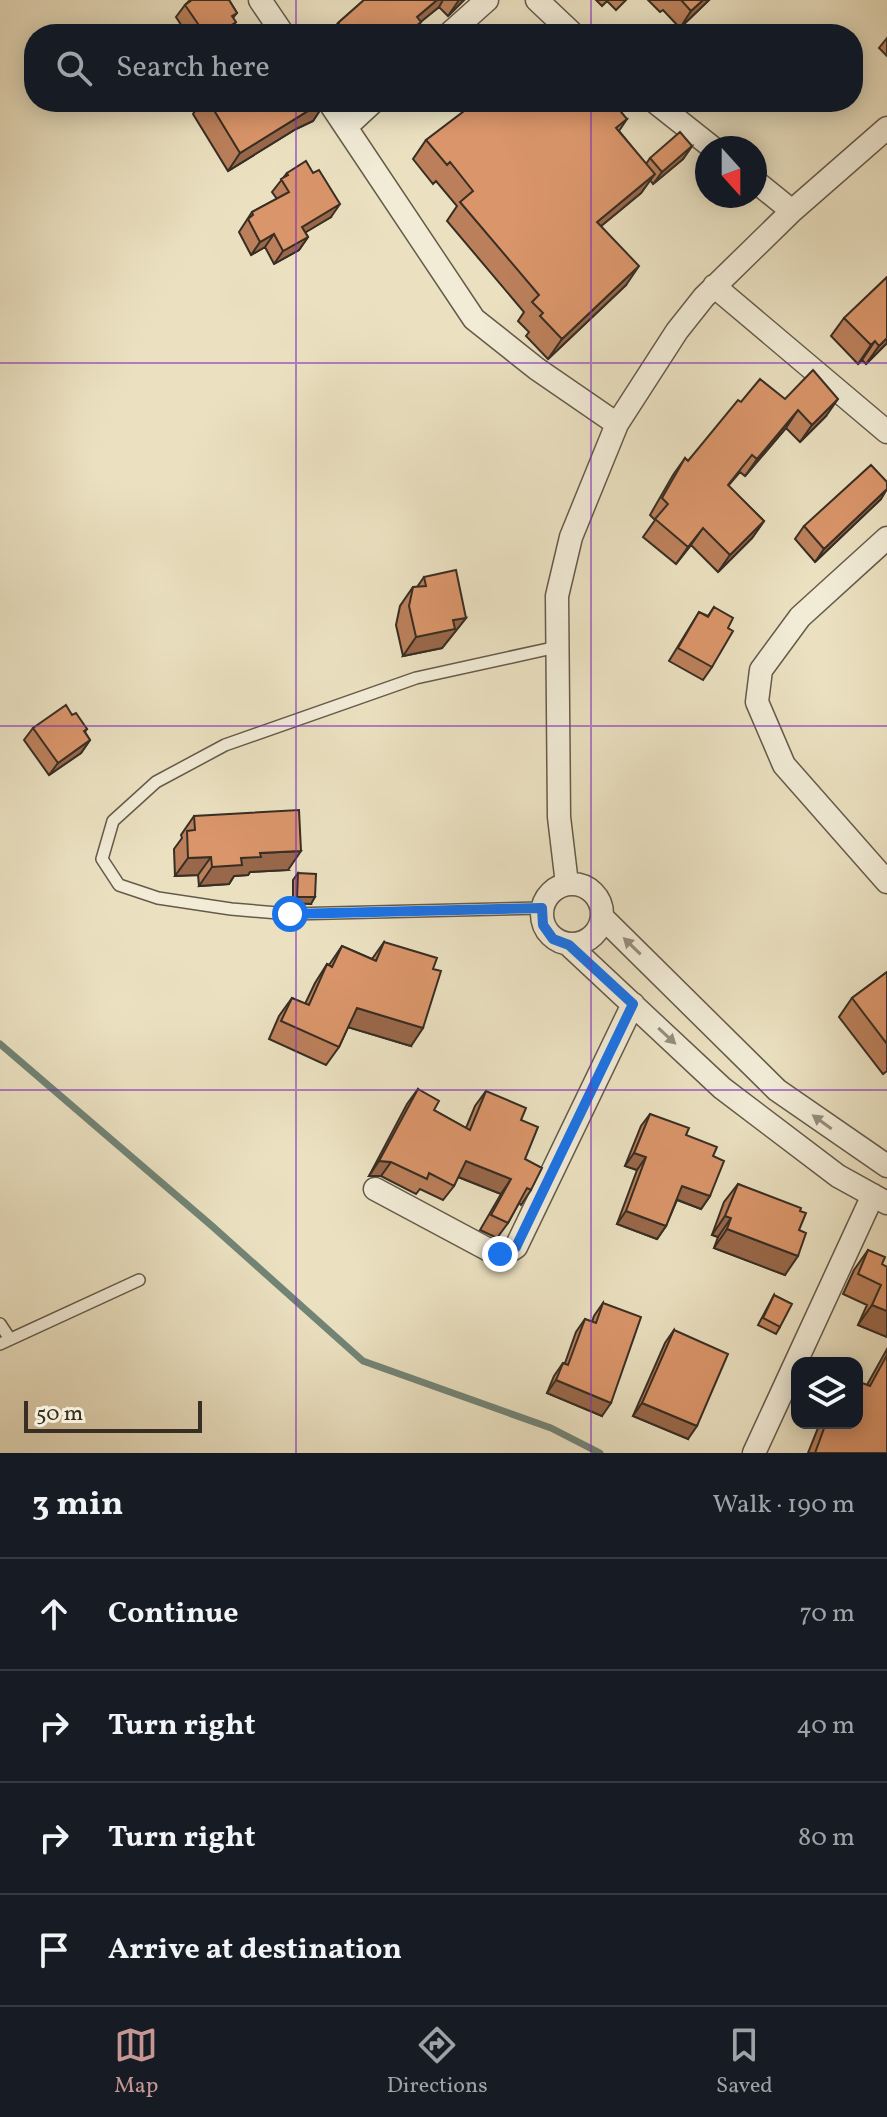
<!DOCTYPE html>
<meta charset="utf-8">
<style>
:root{--surface:#171b24;--page:#20242c;--text:#f1f3f6;--muted:#9ea1a6;--line:#363941;--accent:#c59692}
body{margin:0;font-family:Vollkorn,serif;background:var(--page);color:var(--text)}
.controls{position:absolute;right:24px;bottom:24px;display:grid;overflow:hidden;border-radius:16px;box-shadow:0 4px 20px #0003}
.controls button{width:72px;height:72px;display:grid;place-items:center;padding:0;border:0;border-bottom:2px solid var(--line);background:var(--surface);color:var(--text);font:40px sans-serif}
.compass{position:absolute;left:695px;top:136px;width:72px;height:72px;border-radius:50%;background:var(--surface);box-shadow:0 4px 20px #0003;rotate:159deg}
.scale{position:absolute;left:24px;bottom:20px;width:178px;box-sizing:border-box;padding-left:8px;border:4px solid #382e24;border-top:0;font-size:22px;line-height:28px;white-space:nowrap;color:#382e24;-webkit-text-stroke:6px #f2ecd7;paint-order:stroke}
.stop{position:absolute;width:24px;height:24px;margin:-18px;border:6px solid #1a73e8;border-radius:50%;background:#fff}
.stop.end{background:#1a73e8;border-color:#fff;box-shadow:0 2px 8px #0008}
.list{margin:0;padding:0;list-style:none}
h2{display:flex;justify-content:space-between;align-items:center;height:104px;margin:0;padding:0 32px;font-size:34px}
h2 small{font-size:26px;font-weight:400;color:var(--muted)}
.list li{display:grid;grid-template-columns:52px 1fr auto;gap:24px;align-items:center;box-sizing:border-box;height:112px;padding:0 32px;border-top:2px solid var(--line)}
.list b{display:block;font-size:30px;white-space:nowrap}
.list em{font-size:26px;font-style:normal;color:var(--muted)}
.icon{flex:none;width:44px;height:44px;fill:none;stroke:currentColor;stroke-width:2;stroke-linecap:round;stroke-linejoin:round}
.map{position:relative;flex:none;width:887px;height:1453px;overflow:hidden}
.search{position:absolute;background:var(--surface);box-shadow:0 4px 20px #0003;left:24px;right:24px;top:24px;height:88px;display:flex;align-items:center;gap:20px;box-sizing:border-box;padding:0 28px;border-radius:32px;color:var(--muted);font-size:30px}
.sheet{height:552px;background:var(--surface)}
nav{display:flex;justify-content:space-around;align-items:center;box-sizing:border-box;height:112px;border-top:2px solid var(--line);background:var(--surface);font-size:22px;color:var(--muted)}
nav a{display:grid;justify-items:center;gap:4px}
nav .on{color:var(--accent)}
.map>svg:first-child{display:block}
.lines{fill:none;stroke-linecap:round;stroke-linejoin:round}
.stream{stroke:#728476;stroke-width:7}
.service-casing{stroke:#655b4b;stroke-width:14}
.minor-casing{stroke:#655b4b;stroke-width:25}
.service{stroke:#f2ecd7;stroke-width:11}
.minor{stroke:#f2ecd7;stroke-width:22}
.wall{fill:#bb805b;stroke:#382e24;stroke-width:2}
.shaded-wall{fill:#99684a;stroke:#382e24;stroke-width:2}
.building{fill:#da956a;stroke:#382e24;stroke-width:2}
.oneway{fill:#958d7e}
.route{stroke:#1a73e8;stroke-width:10}
.grid{fill:none;stroke:#7b2cbf;stroke-width:2;stroke-opacity:0.55}
</style>
<div class="map">
<svg width="887" height="1453" viewBox="0 0 887 1453">
<rect width="100%" height="100%" fill="#ebe1c1"/>
<filter id="stains"><feTurbulence type="fractalNoise" baseFrequency=".0025" numOctaves="4"/><feColorMatrix values="0 0 0 0 .2 0 0 0 0 .09 0 0 0 0 .02 0 0 0 .5 -.17"/></filter>
<radialGradient id="worn" r=".72"><stop offset=".6" stop-color="#630" stop-opacity="0"/><stop offset="1" stop-color="#630" stop-opacity=".3"/></radialGradient>
<g class="lines">
<path class="stream" d="M 0,1044 L 212,1226 L 363,1361 L 551,1428 L 600,1453"/>
<defs>
<path id="service" d="M 542,908 L 290,914 L 231,909 L 158,898 L 119,885 L 102,859 L 113,821 L 156,782 L 225,745 L 416,678 L 557,647
M 0,1324 L 10,1339
M 0,1344 L 139,1280"/>
<path id="minor" d="M 260,0 L 283,34
M 537,0 L 573,34
M 449,34 L 487,0
M 329,102 L 474,319 L 537,369 L 617,424
M 655,102 L 713,148
M 346,127 L 373,102
M 755,181 L 792,211
M 714,286 L 887,432
M 887,538 L 800,617 L 761,670 L 757,702 L 784,765 L 887,882
M542 914a30 30 0 1 1 60 0a30 30 0 1 1-60 0Z
M 567,884 L 559,817 L 557,596 L 571,537 L 617,424 L 677,331 L 704,297 L 792,211 L 887,128
M 602,917 L 777,1090 L 887,1166
M 569,945 L 722,1088 L 838,1176 L 887,1203
M 375,1189 L 489,1250 C 500,1254 506,1254 516,1247 L 633,1004
M 754,1453 L 873,1195"/>
</defs>
<use href="#service" class="service-casing"/>
<use href="#minor" class="minor-casing"/>
<use href="#service" class="service"/>
<use href="#minor" class="minor"/>
</g>
<path class="wall" d="M 190,0 L 229,0 L 237,13 L 233,18 L 228,34 L 187,34 L 176,17 L 185,5 Z
M 364,0 L 464,0 L 448,16 L 439,7 L 421,21 L 412,34 L 330,34 L 338,23 Z
M 596,0 L 626,0 L 616,10 L 607,1 L 602,6 Z
M 648,0 L 709,0 L 680,28 L 663,10 L 660,12 Z
M 887,38 L 887,56 L 879,48 Z
M 201,102 L 325,102 L 313,121 L 296,129 L 228,171 L 193,114 Z
M 627,119 L 619,131 L 646,164 L 650,158 L 692,146 L 683,159 L 653,184 L 650,180 L 641,193 L 601,226 L 626,285 L 548,359 L 526,336 L 529,332 L 518,321 L 524,312 L 447,221 L 457,206 L 436,181 L 433,184 L 413,159 L 426,140 Z
M 287,173 L 331,217 L 305,232 L 308,237 L 299,250 L 274,264 L 265,247 L 251,255 L 239,232 L 252,212 L 277,199 L 272,192 Z
M 844,318 L 887,343 L 866,364 L 862,360 L 858,364 L 831,336 Z
M 785,399 L 826,416 L 800,442 L 786,428 L 745,476 L 740,472 L 728,486 L 764,521 L 752,538 L 718,572 L 691,545 L 676,564 L 643,537 L 655,520 L 650,515 L 673,475 L 685,458 L 688,461 L 741,402 Z
M 881,499 L 815,562 L 795,539 L 804,526 Z
M 424,577 L 466,618 L 442,648 L 403,656 L 396,625 L 400,606 L 413,587 L 417,587 Z
M 714,607 L 728,628 L 712,667 L 703,680 L 669,661 L 699,612 L 708,616 Z
M 72,715 L 87,729 L 85,732 L 90,740 L 81,753 L 49,775 L 24,740 L 33,728 Z
M 194,816 L 288,870 L 250,872 L 248,875 L 234,876 L 229,884 L 199,886 L 198,875 L 175,876 L 174,849 L 182,838 L 181,835 Z
M 298,873 L 311,904 L 293,903 L 293,880 Z
M 384,942 L 411,1046 L 348,1027 L 339,1047 L 326,1065 L 269,1039 L 279,1016 L 292,998 L 305,1004 L 315,983 L 327,964 L 329,965 L 342,946 L 372,959 Z
M 887,972 L 887,1071 L 883,1074 L 839,1017 L 852,998 Z
M 418,1089 L 434,1110 L 466,1128 L 475,1106 L 486,1091 L 521,1120 L 525,1159 L 531,1190 L 521,1205 L 519,1203 L 508,1223 L 497,1238 L 480,1230 L 501,1194 L 458,1177 L 454,1186 L 443,1200 L 420,1189 L 416,1194 L 381,1176 L 369,1176 L 407,1104 Z
M 650,1114 L 686,1135 L 713,1156 L 710,1196 L 701,1209 L 677,1200 L 666,1226 L 657,1239 L 617,1224 L 637,1170 L 625,1166 L 641,1126 Z
M 738,1184 L 800,1211 L 799,1230 L 785,1275 L 714,1248 L 718,1237 L 712,1235 L 724,1202 Z
M 868,1250 L 882,1264 L 887,1337 L 858,1325 L 867,1305 L 843,1294 L 854,1270 Z
M 774,1295 L 780,1327 L 776,1334 L 758,1325 Z
M 603,1303 L 602,1416 L 547,1393 L 554,1376 L 563,1363 L 565,1363 L 576,1332 L 585,1319 L 592,1322 L 594,1316 Z
M 674,1330 L 688,1439 L 633,1416 L 665,1343 Z
M 887,1349 L 887,1453 L 808,1453 L 820,1423 L 857,1423 L 867,1385 Z"/>
<path class="shaded-wall" d="M 437,0 L 443,0 L 439,7 L 406,34 L 417,17 Z
M 459,0 L 464,0 L 448,16 Z
M 703,0 L 709,0 L 680,28 L 691,11 Z
M 236,22 L 228,34 L 219,34 Z
M 421,22 L 412,34 L 406,34 Z
M 325,103 L 313,121 L 296,129 L 228,171 L 240,153 L 308,111 Z
M 692,146 L 683,159 L 653,184 L 662,172 Z
M 655,174 L 641,193 L 583,241 L 597,222 Z
M 340,204 L 331,217 L 293,240 L 302,227 Z
M 274,234 L 265,247 L 251,255 L 260,242 Z
M 308,237 L 299,250 L 274,264 L 283,251 Z
M 639,266 L 626,285 L 548,359 L 562,339 Z
M 887,338 L 887,343 L 866,364 L 879,346 Z
M 875,341 L 862,360 L 858,364 L 871,345 Z
M 838,399 L 826,416 L 800,442 L 812,425 Z
M 798,410 L 786,428 L 745,476 L 757,459 Z
M 887,489 L 881,499 L 815,562 L 824,549 Z
M 764,521 L 752,538 L 718,572 L 730,555 Z
M 703,528 L 691,545 L 676,564 L 688,547 Z
M 466,618 L 442,648 L 403,656 L 416,637 L 453,620 Z
M 90,740 L 81,753 L 49,775 L 58,763 Z
M 301,851 L 288,870 L 250,872 L 248,875 L 234,876 L 229,884 L 199,886 L 212,867 L 260,853 Z
M 211,857 L 198,875 L 175,876 L 188,858 Z
M 297,897 L 315,897 L 311,904 L 293,903 Z
M 357,1008 L 423,1028 L 411,1046 L 344,1026 Z
M 634,1153 L 646,1157 L 637,1170 L 625,1166 Z
M 379,1161 L 391,1162 L 381,1176 L 369,1176 Z
M 466,1161 L 511,1179 L 501,1194 L 456,1176 Z
M 682,1186 L 710,1196 L 701,1209 L 673,1198 Z
M 626,1211 L 666,1226 L 657,1239 L 617,1224 Z
M 725,1216 L 731,1218 L 718,1237 L 712,1235 Z
M 727,1229 L 798,1256 L 785,1275 L 714,1248 Z
M 872,1305 L 887,1311 L 887,1337 L 858,1325 Z
M 556,1380 L 611,1403 L 602,1416 L 547,1393 Z
M 642,1403 L 697,1426 L 688,1439 L 633,1416 Z"/>
<path class="building" d="M 192,0 L 229,0 L 237,13 L 232,16 L 236,22 L 219,34 L 205,34 L 185,5 Z
M 364,0 L 437,0 L 417,17 L 421,22 L 406,34 L 348,34 L 338,23 Z
M 681,0 L 703,0 L 691,11 Z
M 209,102 L 325,102 L 325,103 L 308,111 L 240,153 Z
M 476,102 L 613,102 L 627,119 L 616,128 L 655,174 L 597,222 L 639,266 L 562,339 L 540,316 L 543,313 L 532,302 L 539,295 L 460,202 L 473,191 L 450,162 L 447,165 L 426,140 Z
M 680,132 L 692,146 L 662,172 L 650,158 Z
M 306,161 L 313,173 L 319,170 L 340,204 L 302,227 L 308,237 L 283,251 L 274,234 L 260,242 L 248,219 L 253,215 L 252,212 L 289,192 L 281,179 L 288,175 L 287,173 Z
M 887,277 L 887,338 L 879,346 L 875,341 L 871,345 L 844,318 Z
M 813,370 L 838,399 L 812,425 L 798,410 L 757,459 L 752,455 L 728,485 L 764,521 L 730,555 L 703,528 L 688,547 L 655,519 L 668,504 L 662,498 L 685,458 L 688,461 L 738,400 L 741,402 L 760,379 L 785,399 Z
M 871,465 L 887,482 L 887,489 L 824,549 L 804,526 Z
M 456,570 L 466,618 L 453,620 L 455,629 L 416,637 L 409,606 L 413,587 L 426,586 L 424,577 Z
M 714,607 L 733,618 L 728,628 L 733,631 L 712,667 L 678,648 L 699,612 L 708,617 Z
M 66,705 L 72,715 L 76,713 L 87,729 L 84,731 L 90,740 L 58,763 L 33,728 Z
M 299,810 L 301,851 L 260,853 L 261,857 L 241,858 L 242,865 L 212,867 L 211,857 L 188,858 L 187,831 L 195,830 L 194,816 Z
M 298,873 L 316,874 L 315,897 L 297,897 Z
M 384,942 L 437,958 L 433,969 L 441,971 L 423,1028 L 357,1008 L 339,1047 L 281,1021 L 292,998 L 309,1005 L 327,964 L 332,967 L 342,946 L 376,961 Z
M 887,972 L 887,1044 L 852,998 Z
M 418,1089 L 439,1101 L 434,1110 L 470,1130 L 486,1091 L 526,1108 L 521,1120 L 538,1127 L 525,1159 L 542,1168 L 531,1190 L 527,1188 L 508,1223 L 491,1215 L 511,1179 L 466,1161 L 454,1186 L 429,1173 L 427,1179 L 391,1162 L 379,1161 Z
M 650,1114 L 689,1128 L 686,1135 L 717,1147 L 713,1156 L 724,1161 L 710,1196 L 682,1186 L 666,1226 L 626,1211 L 646,1157 L 634,1153 Z
M 738,1184 L 801,1208 L 800,1211 L 806,1213 L 799,1230 L 806,1233 L 798,1256 L 727,1229 L 731,1218 L 725,1216 Z
M 868,1250 L 885,1257 L 882,1264 L 887,1267 L 887,1311 L 872,1305 L 881,1285 L 858,1274 Z
M 774,1295 L 792,1304 L 780,1327 L 763,1318 Z
M 603,1303 L 641,1317 L 611,1403 L 556,1380 L 563,1363 L 568,1365 L 585,1319 L 596,1323 Z
M 674,1330 L 728,1354 L 697,1426 L 642,1403 Z
M 887,1355 L 887,1453 L 815,1453 L 826,1423 L 857,1423 L 857,1381 L 870,1386 Z"/>
<defs><path id="oneway-solid" d="M-6-.8H1V-3.2L6.5 0L1 3.2V.8H-6Z" transform="scale(2)"/></defs>
<g class="oneway">
<use href="#oneway-solid" transform="translate(632 946) rotate(-136)"/>
<use href="#oneway-solid" transform="translate(667 1036) rotate(43)"/>
<use href="#oneway-solid" transform="translate(822 1122) rotate(-144)"/>
</g>
<g class="lines">
<path class="route" d="M 290,914 L 542,908 L 543,925 L 553,939 L 569,945 L 633,1004 L 516,1247 L 508,1253 L 500,1254"/>
</g>
<path class="grid" d="M 296,0 L 296,34M 591,0 L 591,34M 296,102 L 296,1453M 591,102 L 591,1453M 0,363 L 887,363M 0,726 L 887,726M 0,1090 L 887,1090"/>
<rect width="100%" height="100%" filter="url(#stains)"/>
<rect width="100%" height="100%" fill="url(#worn)"/>
</svg>
<div class="controls">
<button><svg class="icon" aria-label="layers" viewBox="0 0 24 24"><path d="M12 4l9 5-9 5-9-5zM3 14l9 5 9-5"/></svg></button>
</div>
<svg class="compass" viewBox="-18 -18 36 36"><path d="M0-13l5 13h-10z" fill="#e53935"/><path d="M0 13l5-13h-10z" fill="#9ea1a6"/></svg>
<div class="scale">50 m</div>
<div class="stop" style="left:290px;top:914px"></div>
<div class="stop end" style="left:500px;top:1254px"></div>
<div class="search"><svg class="icon" aria-label="search" viewBox="0 0 24 24"><circle cx="10" cy="10" r="6"/><path d="M15 15l6 6"/></svg>Search here</div>
</div>
<section class="sheet">
<h2>3 min<small>Walk · 190 m</small></h2>
<ul class="list">
<li><svg class="icon" aria-label="ahead" viewBox="0 0 24 24"><path d="M12 20V5M6 11l6-6 6 6"/></svg><div><b>Continue</b></div><em>70 m</em></li>
<li><svg class="icon" aria-label="right" viewBox="0 0 24 24"><path d="M7 20v-9h11M14 6l5 5-5 5"/></svg><div><b>Turn right</b></div><em>40 m</em></li>
<li><svg class="icon" aria-label="right" viewBox="0 0 24 24"><path d="M7 20v-9h11M14 6l5 5-5 5"/></svg><div><b>Turn right</b></div><em>80 m</em></li>
<li><svg class="icon" aria-label="arrive" viewBox="0 0 24 24"><path d="M6 21V4h12l-3 4 3 4H6"/></svg><div><b>Arrive at destination</b></div></li>
</ul>
</section>
<nav>
<a class="on"><svg class="icon" aria-label="map" viewBox="0 0 24 24"><path d="M3 6l6-2 6 2 6-2v14l-6 2-6-2-6 2zM9 4v14M15 6v14"/></svg>Map</a>
<a><svg class="icon" aria-label="directions" viewBox="0 0 24 24"><path d="M12 3l9 9-9 9-9-9zM9 14v-3h6M13 9l2 2-2 2"/></svg>Directions</a>
<a><svg class="icon" aria-label="saved" viewBox="0 0 24 24"><path d="M7 4h10v16l-5-4-5 4z"/></svg>Saved</a>
</nav>
